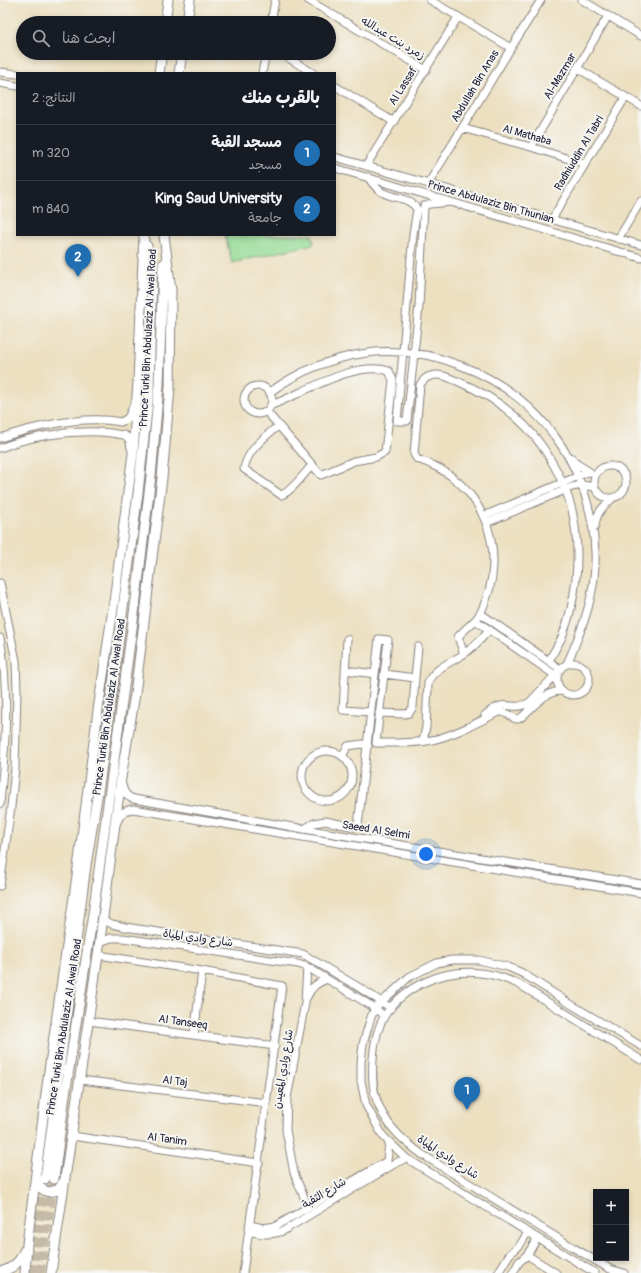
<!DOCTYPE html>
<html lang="ar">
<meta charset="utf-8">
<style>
:root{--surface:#171b24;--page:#242831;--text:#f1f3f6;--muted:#9ea1a6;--line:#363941;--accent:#1f6fb2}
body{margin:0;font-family:Pangolin,"Playpen Sans Arabic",sans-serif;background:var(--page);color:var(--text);direction:rtl}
.controls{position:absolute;right:12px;bottom:12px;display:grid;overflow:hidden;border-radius:0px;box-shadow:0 2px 6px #0003}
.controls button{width:36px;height:36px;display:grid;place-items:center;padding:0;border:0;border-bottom:1px solid var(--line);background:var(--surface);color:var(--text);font:20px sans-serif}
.you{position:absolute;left:426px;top:854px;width:14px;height:14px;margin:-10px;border:3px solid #fff;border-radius:50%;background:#1a73e8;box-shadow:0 0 0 6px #1a73e833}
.badge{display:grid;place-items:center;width:26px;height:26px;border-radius:50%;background:var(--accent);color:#fff;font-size:13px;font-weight:700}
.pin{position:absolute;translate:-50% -33px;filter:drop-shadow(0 1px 2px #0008)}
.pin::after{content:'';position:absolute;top:21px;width:14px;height:12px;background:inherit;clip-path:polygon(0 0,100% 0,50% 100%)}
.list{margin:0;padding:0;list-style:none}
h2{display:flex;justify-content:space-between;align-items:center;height:52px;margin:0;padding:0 16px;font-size:17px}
h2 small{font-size:13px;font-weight:400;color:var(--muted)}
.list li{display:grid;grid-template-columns:26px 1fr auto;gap:12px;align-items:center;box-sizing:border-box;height:56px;padding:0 16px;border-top:1px solid var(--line)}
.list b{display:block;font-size:15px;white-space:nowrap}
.list p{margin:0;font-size:13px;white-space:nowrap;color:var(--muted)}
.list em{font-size:13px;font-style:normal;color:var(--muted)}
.icon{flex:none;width:22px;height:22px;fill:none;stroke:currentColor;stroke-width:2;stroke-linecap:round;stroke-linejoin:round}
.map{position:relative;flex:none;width:641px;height:1273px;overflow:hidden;direction:ltr}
.search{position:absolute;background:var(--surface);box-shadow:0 2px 6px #0003;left:16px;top:16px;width:320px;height:44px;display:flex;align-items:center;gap:10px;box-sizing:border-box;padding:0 14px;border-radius:22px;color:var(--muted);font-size:15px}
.panel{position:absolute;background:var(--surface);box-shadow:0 2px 6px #0003;left:16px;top:72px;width:320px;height:164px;border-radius:0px;direction:rtl}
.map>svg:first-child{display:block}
.green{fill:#95db95;stroke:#5c7e68}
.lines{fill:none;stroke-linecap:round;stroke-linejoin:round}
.major-tunnel{stroke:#c4baa6;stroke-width:9;stroke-dasharray:9 4.5;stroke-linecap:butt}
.minor-casing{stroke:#87817e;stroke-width:9}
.major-casing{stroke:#87817e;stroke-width:11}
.minor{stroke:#fff;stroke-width:7}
.major{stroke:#fff;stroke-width:9}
.labels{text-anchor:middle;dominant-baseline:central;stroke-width:4;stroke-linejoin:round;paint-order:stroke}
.street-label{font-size:11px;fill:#22223b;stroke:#f6f6f2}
</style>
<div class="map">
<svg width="641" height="1273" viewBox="0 0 641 1273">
<rect width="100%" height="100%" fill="#f6f6f2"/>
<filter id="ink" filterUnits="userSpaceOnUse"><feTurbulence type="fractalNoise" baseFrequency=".025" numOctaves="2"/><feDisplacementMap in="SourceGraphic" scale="8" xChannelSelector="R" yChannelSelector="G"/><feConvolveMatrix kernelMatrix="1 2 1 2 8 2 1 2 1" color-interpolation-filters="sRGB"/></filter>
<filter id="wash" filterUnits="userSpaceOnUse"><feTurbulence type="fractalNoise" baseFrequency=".012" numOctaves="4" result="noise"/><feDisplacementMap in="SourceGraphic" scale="16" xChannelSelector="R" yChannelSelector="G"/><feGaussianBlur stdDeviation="0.9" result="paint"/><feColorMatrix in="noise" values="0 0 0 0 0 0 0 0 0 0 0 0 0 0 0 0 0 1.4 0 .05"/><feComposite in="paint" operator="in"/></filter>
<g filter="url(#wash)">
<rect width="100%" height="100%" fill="#ece0c1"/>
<path class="green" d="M 225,235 L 312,235 L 314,244 L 232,263 Z"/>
</g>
<g filter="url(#ink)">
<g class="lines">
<path class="major-tunnel" d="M 32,1273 L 45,1179
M 40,1273 L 54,1179"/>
<defs>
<path id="minor" d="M 308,0 L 426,70
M 430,0 L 511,48
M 582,0 L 641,36
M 271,23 L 275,0
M 280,53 L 313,73
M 577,68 L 641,106
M 0,72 L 17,74
M 262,73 L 266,53
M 0,83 L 17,86
M 335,86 L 394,122
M 462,128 L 531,147 L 585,164
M 531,147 L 608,16
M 335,157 L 641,245
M 366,166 L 458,17
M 335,168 L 641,258
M 368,177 C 373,185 378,191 386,194 C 398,199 410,198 417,209 L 413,234 L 397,421 L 407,421 L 419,306 L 424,206 L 430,204 L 451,202
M 428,184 L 511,48 L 541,0
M 552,219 L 625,98
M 618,239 L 641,201
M244 400a14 14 0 1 1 28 0a14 14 0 1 1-28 0Z
M 270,392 C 299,371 331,358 367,353 C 399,349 432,354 462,366 C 540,396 591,467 595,551 C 597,591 583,628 567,664
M 267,412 L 321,475 L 354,461 L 376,457 L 385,452 L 393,380 L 389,371 C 354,360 304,393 272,405
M 279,425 C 265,437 247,450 244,469 L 281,495 C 290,493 305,473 312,465
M 0,438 C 37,426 83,415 121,422 L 128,418 L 135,402
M 0,448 C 30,436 67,431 99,432 C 107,432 116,434 124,435 C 130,438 130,442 131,448
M 572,458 L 577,464 L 590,472
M594 482a16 16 0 1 1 32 0a16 16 0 1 1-32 0Z
M 484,516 L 588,472
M 486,523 L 572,487 L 582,485 L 595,487
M 595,526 C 596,512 604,506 614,497
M 0,583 L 16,661 L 17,692 L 15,768 L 11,807 L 0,886
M 480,613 L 560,669
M 475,620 L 555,675
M 0,638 C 10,693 5,749 0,804
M 347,639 L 343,710 L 371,712
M 464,654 L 458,637 C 465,628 476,622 481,612 C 511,551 483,479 417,459 L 414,454 L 420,385 C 423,381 425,377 431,376 C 440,373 449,378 457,381 C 491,395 523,418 544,449 C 557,469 568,491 573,515 C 581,555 577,599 562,637 C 558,645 553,653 549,661
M557 679a16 16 0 1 1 32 0a16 16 0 1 1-32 0Z
M 345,670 L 375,674
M 384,674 L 415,678 L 418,647
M 379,713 L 404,714 L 409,713 L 413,707 L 415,678
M 485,715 C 490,711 494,708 500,706 C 512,704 517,710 530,702 L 559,671
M 423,741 L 426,727 L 428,683 C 434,666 457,661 469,650 C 477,644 483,637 489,630
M302 776a25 25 0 1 1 50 0a25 25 0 1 1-50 0Z
M 342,756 L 348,746 L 362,744 L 368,746
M 121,781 C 123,790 125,797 134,799 L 304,829 L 641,884
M 117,822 C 121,813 124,810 133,809 L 641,893
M 304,829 L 314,823 L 325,821 L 355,827 L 358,826 L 379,639 L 388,640 L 376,743 C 394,743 414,744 432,740 C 455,735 478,722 499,712 C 509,711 512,720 518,719 C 522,718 525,714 528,711 C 539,701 547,691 563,691
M 103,920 L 112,924 L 125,927 L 303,954 L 360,988 L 391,1008
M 100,942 L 111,938 L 123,938 L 298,964 L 307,967 L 375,1008 L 384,1016
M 98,955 L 202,971 L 282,986 L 243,1273
M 307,967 L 305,1003 L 287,1098 L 286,1130 L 294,1173 L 308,1207
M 307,997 C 311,987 317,983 327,979
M 89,1021 L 275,1046
M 194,1035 L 202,971
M 80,1080 L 267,1103
M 72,1136 L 259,1163
M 250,1225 L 263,1228 L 276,1226 L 387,1161 L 389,1143
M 249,1231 C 262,1235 271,1235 283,1231 L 396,1163 L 406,1158
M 527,1255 L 556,1273
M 498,1273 L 509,1255 L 520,1245 L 528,1232
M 513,1273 L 519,1262 L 527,1255 L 537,1239
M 595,1273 L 406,1158 L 383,1136 L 366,1105 L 361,1081 L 361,1063 L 363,1044 L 371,1017 L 375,1008 L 409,977 L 437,963 L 452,960 L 479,960 L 508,967 L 522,973 L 572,1005 L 641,1046
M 624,1273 L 610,1269 L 574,1248 L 423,1155 C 405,1142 388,1128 379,1106 C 372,1091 372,1075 373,1059 C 374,1044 377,1028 385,1015 C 405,985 444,969 480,973 C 495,974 507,979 520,985 L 641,1060"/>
<path id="major" d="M 165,23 L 168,0
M 187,23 L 190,0
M 159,73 L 162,53
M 179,73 L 182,53
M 37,1178 C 37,1186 41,1190 49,1192 L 58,1190 L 64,1181
M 45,1179 L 86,865 L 100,779 L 115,669 L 138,493 L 149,391 L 152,273 L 147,246
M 54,1179 L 65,1095 L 93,914 L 136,599 L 151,476 L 159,385 L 163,264
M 0,1272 C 12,1269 20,1263 24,1251
M 25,1273 L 27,1244 L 48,1078 L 77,876 L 98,710 L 114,602 L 133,453 L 138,382 L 144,235
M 51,1273 L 98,955 L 121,778 L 135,694 L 162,478 L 170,388 L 171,291 L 164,235"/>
</defs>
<use href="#minor" class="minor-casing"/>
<use href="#major" class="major-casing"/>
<use href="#minor" class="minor"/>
<use href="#major" class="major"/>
</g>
</g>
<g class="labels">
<g class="street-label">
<text transform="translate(393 38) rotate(31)">زمرد بنت عبدالله</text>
<text transform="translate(560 76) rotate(-59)">Al-Mazmar</text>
<text transform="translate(403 86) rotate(-58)">Al Lassaf</text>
<text transform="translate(475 86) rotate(-59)">Abdullah Bin Anas</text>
<text transform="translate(527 135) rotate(16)">Al Mathaba</text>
<text transform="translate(579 153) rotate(-59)">Radhiuddin Al Tabri</text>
<text transform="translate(491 202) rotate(16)">Prince Abdulaziz Bin Thunian</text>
<text transform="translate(148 338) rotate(-87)">Prince Turki Bin Abdulaziz Al Awal Road</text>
<text transform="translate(109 707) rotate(-82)">Prince Turki Bin Abdulaziz Al Awal Road</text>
<text transform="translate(376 830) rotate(9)">Saeed Al Selmi</text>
<text transform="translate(198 938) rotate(8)">شارع وادي المياة</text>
<text transform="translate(183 1022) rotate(8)">Al Tanseeq</text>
<text transform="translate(64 1027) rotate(-81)">Prince Turki Bin Abdulaziz Al Awal Road</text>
<text transform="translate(283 1069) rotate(-81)">شارع وادي المعيدن</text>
<text transform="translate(175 1081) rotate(7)">Al Taj</text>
<text transform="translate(167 1139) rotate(8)">Al Tanim</text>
<text transform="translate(448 1157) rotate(33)">شارع وادي المياة</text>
<text transform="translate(324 1193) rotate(-31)">شارع الثقبة</text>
</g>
</g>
</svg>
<div class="controls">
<button>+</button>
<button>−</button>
</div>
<div class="you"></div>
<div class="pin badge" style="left:467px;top:1110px">1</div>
<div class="pin badge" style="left:78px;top:277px">2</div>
<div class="search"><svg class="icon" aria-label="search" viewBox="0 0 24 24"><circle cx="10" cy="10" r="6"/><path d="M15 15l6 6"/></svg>ابحث هنا</div>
<section class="panel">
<h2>بالقرب منك<small>النتائج: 2</small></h2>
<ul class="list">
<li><span class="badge">1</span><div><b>مسجد القبة</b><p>مسجد</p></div><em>320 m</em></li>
<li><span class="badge">2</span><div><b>King Saud University</b><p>جامعة</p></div><em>840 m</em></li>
</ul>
</section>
</div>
